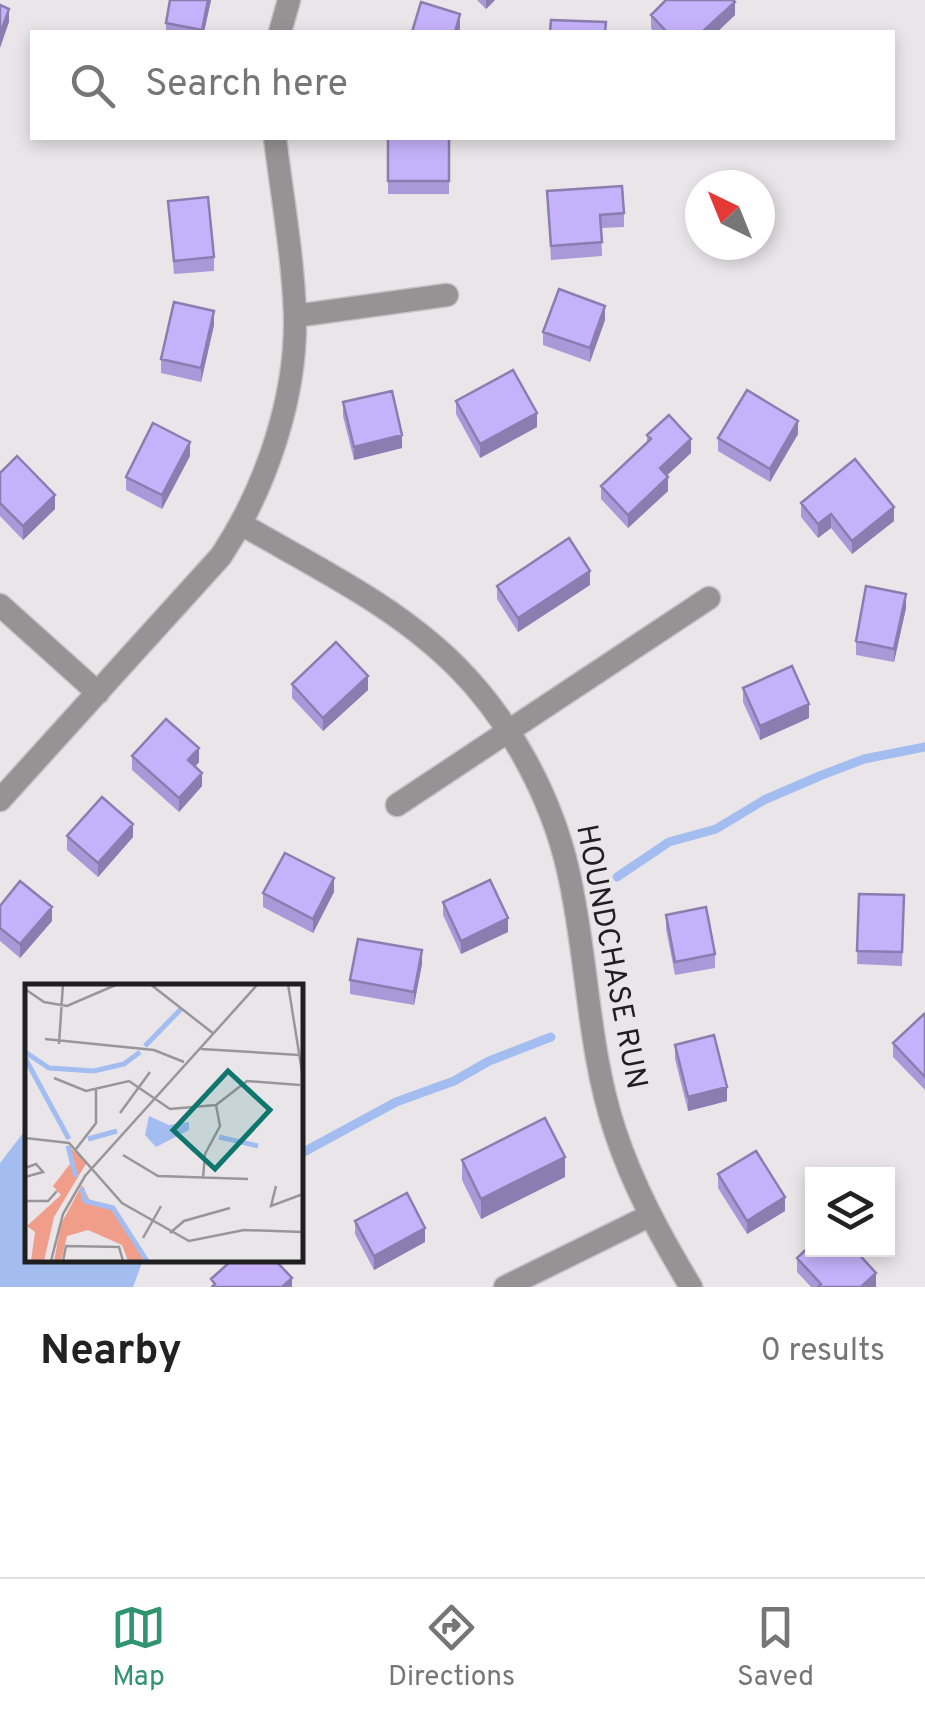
<!DOCTYPE html>
<style>
:root{--surface:#fff;--page:#f2f2f2;--text:#222;--muted:#767676;--line:#e0e0e0;--accent:#309470}
body{margin:0;font-family:Overpass,sans-serif;background:var(--page);color:var(--text)}
.controls{position:absolute;right:30px;bottom:30px;display:grid;overflow:hidden;border-radius:0px;box-shadow:0 5px 15px #0003}
.controls button{width:90px;height:90px;display:grid;place-items:center;padding:0;border:0;border-bottom:2px solid var(--line);background:var(--surface);color:var(--text);font:50px sans-serif}
.compass{position:absolute;left:685px;top:170px;width:90px;height:90px;border-radius:50%;background:var(--surface);box-shadow:0 5px 15px #0003;rotate:317deg}
.list{margin:0;padding:0;list-style:none}
h2{display:flex;justify-content:space-between;align-items:center;height:130px;margin:0;padding:0 40px;font-size:42px}
h2 small{font-size:32px;font-weight:400;color:var(--muted)}
.icon{flex:none;width:55px;height:55px;fill:none;stroke:currentColor;stroke-width:2;stroke-linecap:round;stroke-linejoin:round}
.map{position:relative;flex:none;width:925px;height:1287px;overflow:hidden}
.search{position:absolute;background:var(--surface);box-shadow:0 5px 15px #0003;left:30px;right:30px;top:30px;height:110px;display:flex;align-items:center;gap:25px;box-sizing:border-box;padding:0 35px;border-radius:0px;color:var(--muted);font-size:38px}
.sheet{height:290px;background:var(--surface)}
nav{display:flex;justify-content:space-around;align-items:center;box-sizing:border-box;height:140px;border-top:2px solid var(--line);background:var(--surface);font-size:28px;color:var(--muted)}
nav a{display:grid;justify-items:center;gap:5px}
nav .on{color:var(--accent)}
.map>svg:first-child{display:block}
.water{fill:#a3bdf0}
.lines{fill:none;stroke-linecap:round;stroke-linejoin:round}
.stream{stroke:#a3bdf0;stroke-width:9}
.street-casing{stroke:#c5c1c5;stroke-width:25}
.street{stroke:#959393;stroke-width:22}
.wall{fill:#aa99d8}
.shaded-wall{fill:#8b7db0}
.building{fill:#c6b2fb;stroke:#8b7db0;stroke-width:2.5}
.labels{text-anchor:middle;dominant-baseline:central;stroke-width:9;stroke-linejoin:round;paint-order:stroke}
.street-label{font-size:30px;fill:#201f20;stroke:#e9e5e9}
.inset-river{fill:none;stroke:#a3bdf0;stroke-width:5}
.inset-road{fill:none;stroke:#999699;stroke-width:2.5}
.view{fill:#0f766e;fill-opacity:0.15;stroke:#0f766e;stroke-width:5}
.inset-edge{fill:none;stroke:#201f20;stroke-width:5}
</style>
<div class="map">
<svg width="925" height="1287" viewBox="0 0 925 1287">
<rect width="100%" height="100%" fill="#e9e5e9"/>
<path class="water" d="M 27,1128 L 28,1260 L 143,1260 L 133,1287 L 0,1287 L 0,1163 Z"/>
<g class="lines">
<path class="stream" d="M 617,877 L 669,842 L 716,829 L 764,800 L 822,775 L 864,759 L 925,747
M 300,1154 L 396,1102 L 454,1081 L 489,1061 L 551,1037"/>
<defs>
<path id="street" d="M 280,32 L 289,0
M 295,316 L 447,295
M 241,524 C 315,567 395,605 456,666 C 510,720 551,796 568,870 C 588,956 587,1047 615,1131 C 633,1186 661,1237 691,1287
M 0,605 L 98,693
M 0,800 L 221,556 C 266,488 297,397 295,315 C 293,256 282,196 275,138
M 397,805 L 709,598
M 505,1287 L 649,1216"/>
</defs>
<use href="#street" class="street-casing"/>
<use href="#street" class="street"/>
</g>
<path class="wall" d="M 170,0 L 211,0 L 204,32 L 166,32 L 166,23 Z
M 477,0 L 495,0 L 486,9 Z
M 651,15 L 735,15 L 717,32 L 654,32 L 651,28 Z
M 388,138 L 449,138 L 449,194 L 388,194 Z
M 547,191 L 624,213 L 624,227 L 601,228 L 602,256 L 551,260 Z
M 168,201 L 214,257 L 214,271 L 174,274 Z
M 605,320 L 590,362 L 543,345 L 543,332 Z
M 214,325 L 201,382 L 161,373 L 161,359 Z
M 456,401 L 537,427 L 480,458 L 456,414 Z
M 343,402 L 402,448 L 354,460 L 343,416 Z
M 798,434 L 770,482 L 718,451 L 718,438 Z
M 647,435 L 691,453 L 666,475 L 668,491 L 628,528 L 601,499 L 601,486 L 647,443 Z
M 190,456 L 162,509 L 126,490 L 126,477 Z
M 0,473 L 55,509 L 23,540 L 0,516 Z
M 801,503 L 894,521 L 852,554 L 831,528 L 818,538 L 801,517 Z
M 590,585 L 518,632 L 497,599 L 497,586 Z
M 906,608 L 894,662 L 856,655 L 856,641 Z
M 292,684 L 368,690 L 323,731 L 292,698 Z
M 743,688 L 809,718 L 760,740 L 743,702 Z
M 132,756 L 199,762 L 195,767 L 202,786 L 179,812 L 132,770 Z
M 67,836 L 133,837 L 98,877 L 67,850 Z
M 334,892 L 313,933 L 263,907 L 263,893 Z
M 859,894 L 904,895 L 902,966 L 857,964 Z
M 443,902 L 508,932 L 461,954 L 443,915 Z
M 0,906 L 52,921 L 20,958 L 0,941 Z
M 666,915 L 715,954 L 715,968 L 675,975 L 666,929 Z
M 422,964 L 414,1005 L 350,994 L 350,980 Z
M 925,1016 L 925,1090 L 893,1057 L 893,1043 Z
M 675,1045 L 727,1101 L 688,1111 L 675,1059 Z
M 462,1160 L 565,1177 L 481,1219 L 462,1180 Z
M 718,1174 L 785,1211 L 747,1234 L 718,1188 Z
M 355,1221 L 425,1242 L 374,1270 L 355,1234 Z
M 797,1258 L 876,1287 L 811,1287 L 797,1272 Z"/>
<path class="shaded-wall" d="M 208,0 L 211,0 L 204,32 L 202,32 Z
M 486,0 L 495,0 L 486,9 Z
M 735,2 L 735,15 L 717,32 L 702,32 Z
M 9,9 L 9,22 L 0,48 L 0,34 Z
M 460,14 L 460,28 L 459,32 L 455,32 Z
M 605,306 L 605,320 L 590,362 L 590,348 Z
M 214,311 L 214,325 L 201,382 L 201,368 Z
M 537,413 L 537,427 L 480,458 L 480,444 Z
M 798,421 L 798,434 L 770,482 L 770,469 Z
M 402,435 L 402,448 L 354,460 L 354,447 Z
M 691,439 L 691,453 L 660,482 L 660,468 Z
M 190,442 L 190,456 L 162,509 L 162,495 Z
M 668,477 L 668,491 L 628,528 L 628,515 Z
M 55,495 L 55,509 L 23,540 L 23,526 Z
M 894,507 L 894,521 L 852,554 L 852,541 Z
M 831,514 L 831,528 L 818,538 L 818,524 Z
M 590,571 L 590,585 L 518,632 L 518,618 Z
M 906,594 L 906,608 L 894,662 L 894,649 Z
M 368,676 L 368,690 L 323,731 L 323,718 Z
M 809,704 L 809,718 L 760,740 L 760,726 Z
M 199,748 L 199,762 L 188,774 L 188,760 Z
M 202,773 L 202,786 L 179,812 L 179,798 Z
M 133,824 L 133,837 L 98,877 L 98,863 Z
M 334,878 L 334,892 L 313,933 L 313,919 Z
M 52,907 L 52,921 L 20,958 L 20,944 Z
M 508,918 L 508,932 L 461,954 L 461,941 Z
M 422,950 L 422,964 L 414,1005 L 414,992 Z
M 727,1087 L 727,1101 L 688,1111 L 688,1097 Z
M 565,1157 L 565,1177 L 481,1219 L 481,1199 Z
M 785,1197 L 785,1211 L 747,1234 L 747,1221 Z
M 425,1228 L 425,1242 L 374,1270 L 374,1256 Z
M 876,1273 L 876,1287 L 861,1287 Z
M 292,1278 L 292,1287 L 282,1287 Z"/>
<path class="building" d="M 170,0 L 208,0 L 202,30 L 166,23 Z
M 666,0 L 733,0 L 735,2 L 702,32 L 667,32 L 651,15 Z
M 421,2 L 460,14 L 455,32 L 412,32 Z
M 0,5 L 9,9 L 0,34 Z
M 551,20 L 606,22 L 605,32 L 550,32 Z
M 388,138 L 449,138 L 449,181 L 388,181 Z
M 622,186 L 624,213 L 600,215 L 602,242 L 551,246 L 547,191 Z
M 208,197 L 214,257 L 174,261 L 168,201 Z
M 559,289 L 605,306 L 590,348 L 543,332 Z
M 174,302 L 214,311 L 201,368 L 161,359 Z
M 513,370 L 537,413 L 480,444 L 456,401 Z
M 747,390 L 798,421 L 770,469 L 718,438 Z
M 392,391 L 402,435 L 354,447 L 343,402 Z
M 669,415 L 691,439 L 660,468 L 668,477 L 628,515 L 601,486 L 651,439 L 647,435 Z
M 153,423 L 190,442 L 162,495 L 126,477 Z
M 17,456 L 55,495 L 23,526 L 0,503 L 0,473 Z
M 855,459 L 894,507 L 852,541 L 831,514 L 818,524 L 801,503 Z
M 569,538 L 590,571 L 518,618 L 497,586 Z
M 866,586 L 906,594 L 894,649 L 856,641 Z
M 336,642 L 368,676 L 323,718 L 292,684 Z
M 792,666 L 809,704 L 760,726 L 743,688 Z
M 166,719 L 199,748 L 188,760 L 202,773 L 179,798 L 132,756 Z
M 102,797 L 133,824 L 98,863 L 67,836 Z
M 285,853 L 334,878 L 313,919 L 263,893 Z
M 490,880 L 508,918 L 461,941 L 443,902 Z
M 20,881 L 52,907 L 20,944 L 0,928 L 0,906 Z
M 859,894 L 904,895 L 902,952 L 857,951 Z
M 706,907 L 715,954 L 675,962 L 666,915 Z
M 358,939 L 422,950 L 414,992 L 350,980 Z
M 924,1014 L 925,1016 L 925,1077 L 893,1043 Z
M 714,1035 L 727,1087 L 688,1097 L 675,1045 Z
M 545,1118 L 565,1157 L 481,1199 L 462,1160 Z
M 756,1151 L 785,1197 L 747,1221 L 718,1174 Z
M 407,1193 L 425,1228 L 374,1256 L 355,1221 Z
M 812,1244 L 812,1250 L 855,1250 L 876,1273 L 861,1287 L 818,1287 L 821,1284 L 797,1258 Z
M 232,1260 L 275,1260 L 292,1278 L 282,1287 L 212,1287 L 215,1284 L 211,1279 Z"/>
<g class="labels">
<g class="street-label">
<text transform="translate(610 957) rotate(79)">HOUNDCHASE RUN</text>
</g>
</g>
<g transform="translate(25 984)">
<rect width="278" height="278" fill="#e9e5e9"/>
<path d="M 42,161 L 62,178 L 29,233 L 19,277 L 6,277 L 10,248 L 2,242 L 36,211 L 28,202 L 45,180 ZM 57,201 L 66,219 L 86,225 L 123,277 L 103,277 L 97,261 L 63,246 L 42,252 L 36,277 L 29,277 L 36,240 Z" fill="#f09e89"/>
<path d="M 124,132 L 144,141 L 164,138 L 164,146 L 131,163 L 120,151 Z" fill="#a3bdf0"/>
<path class="inset-river" d="M 120,62 L 156,25M 0,68 L 24,84 L 69,87 L 99,80 L 115,68M 0,74 L 44,155M 194,153 L 233,162M 63,155 L 92,147M 43,162 L 51,193M 57,204 L 60,217 L 88,224 L 122,277"/>
<path class="inset-road" d="M 125,0 L 189,50M 263,0 L 278,94M 0,5 L 19,18 L 42,22 L 93,0M 20,55 L 129,66 L 159,78M 34,60 L 38,0M 176,65 L 274,71M 29,94 L 61,107 L 104,97 L 145,125 L 191,121 L 222,97 L 275,101M 95,129 L 125,88M 0,154 L 44,159 L 97,219 L 164,257 L 219,246 L 278,248M 51,165 L 71,139 L 71,106M 98,171 L 133,192 L 223,195M 0,184 L 11,180 L 18,188 L 0,193M 178,194 L 180,170 L 195,142 L 191,121M 251,202 L 246,222 L 278,210M 0,217 L 23,217 L 32,207M 145,249 L 159,237 L 205,224M 118,254 L 136,222M 26,277 L 38,230 L 60,192 L 233,0M 38,277 L 41,262 L 94,263 L 98,277"/>
<path class="view" d="M 203,87 L 245,126 L 190,185 L 148,146 Z"/>
<rect width="278" height="278" class="inset-edge"/>
</g>
</svg>
<div class="controls">
<button><svg class="icon" aria-label="layers" viewBox="0 0 24 24"><path d="M12 4l9 5-9 5-9-5zM3 14l9 5 9-5"/></svg></button>
</div>
<svg class="compass" viewBox="-18 -18 36 36"><path d="M0-13l5 13h-10z" fill="#e53935"/><path d="M0 13l5-13h-10z" fill="#767676"/></svg>
<div class="search"><svg class="icon" aria-label="search" viewBox="0 0 24 24"><circle cx="10" cy="10" r="6"/><path d="M15 15l6 6"/></svg>Search here</div>
</div>
<section class="sheet">
<h2>Nearby<small>0 results</small></h2>
<ul class="list">
</ul>
</section>
<nav>
<a class="on"><svg class="icon" aria-label="map" viewBox="0 0 24 24"><path d="M3 6l6-2 6 2 6-2v14l-6 2-6-2-6 2zM9 4v14M15 6v14"/></svg>Map</a>
<a><svg class="icon" aria-label="directions" viewBox="0 0 24 24"><path d="M12 3l9 9-9 9-9-9zM9 14v-3h6M13 9l2 2-2 2"/></svg>Directions</a>
<a><svg class="icon" aria-label="saved" viewBox="0 0 24 24"><path d="M7 4h10v16l-5-4-5 4z"/></svg>Saved</a>
</nav>
